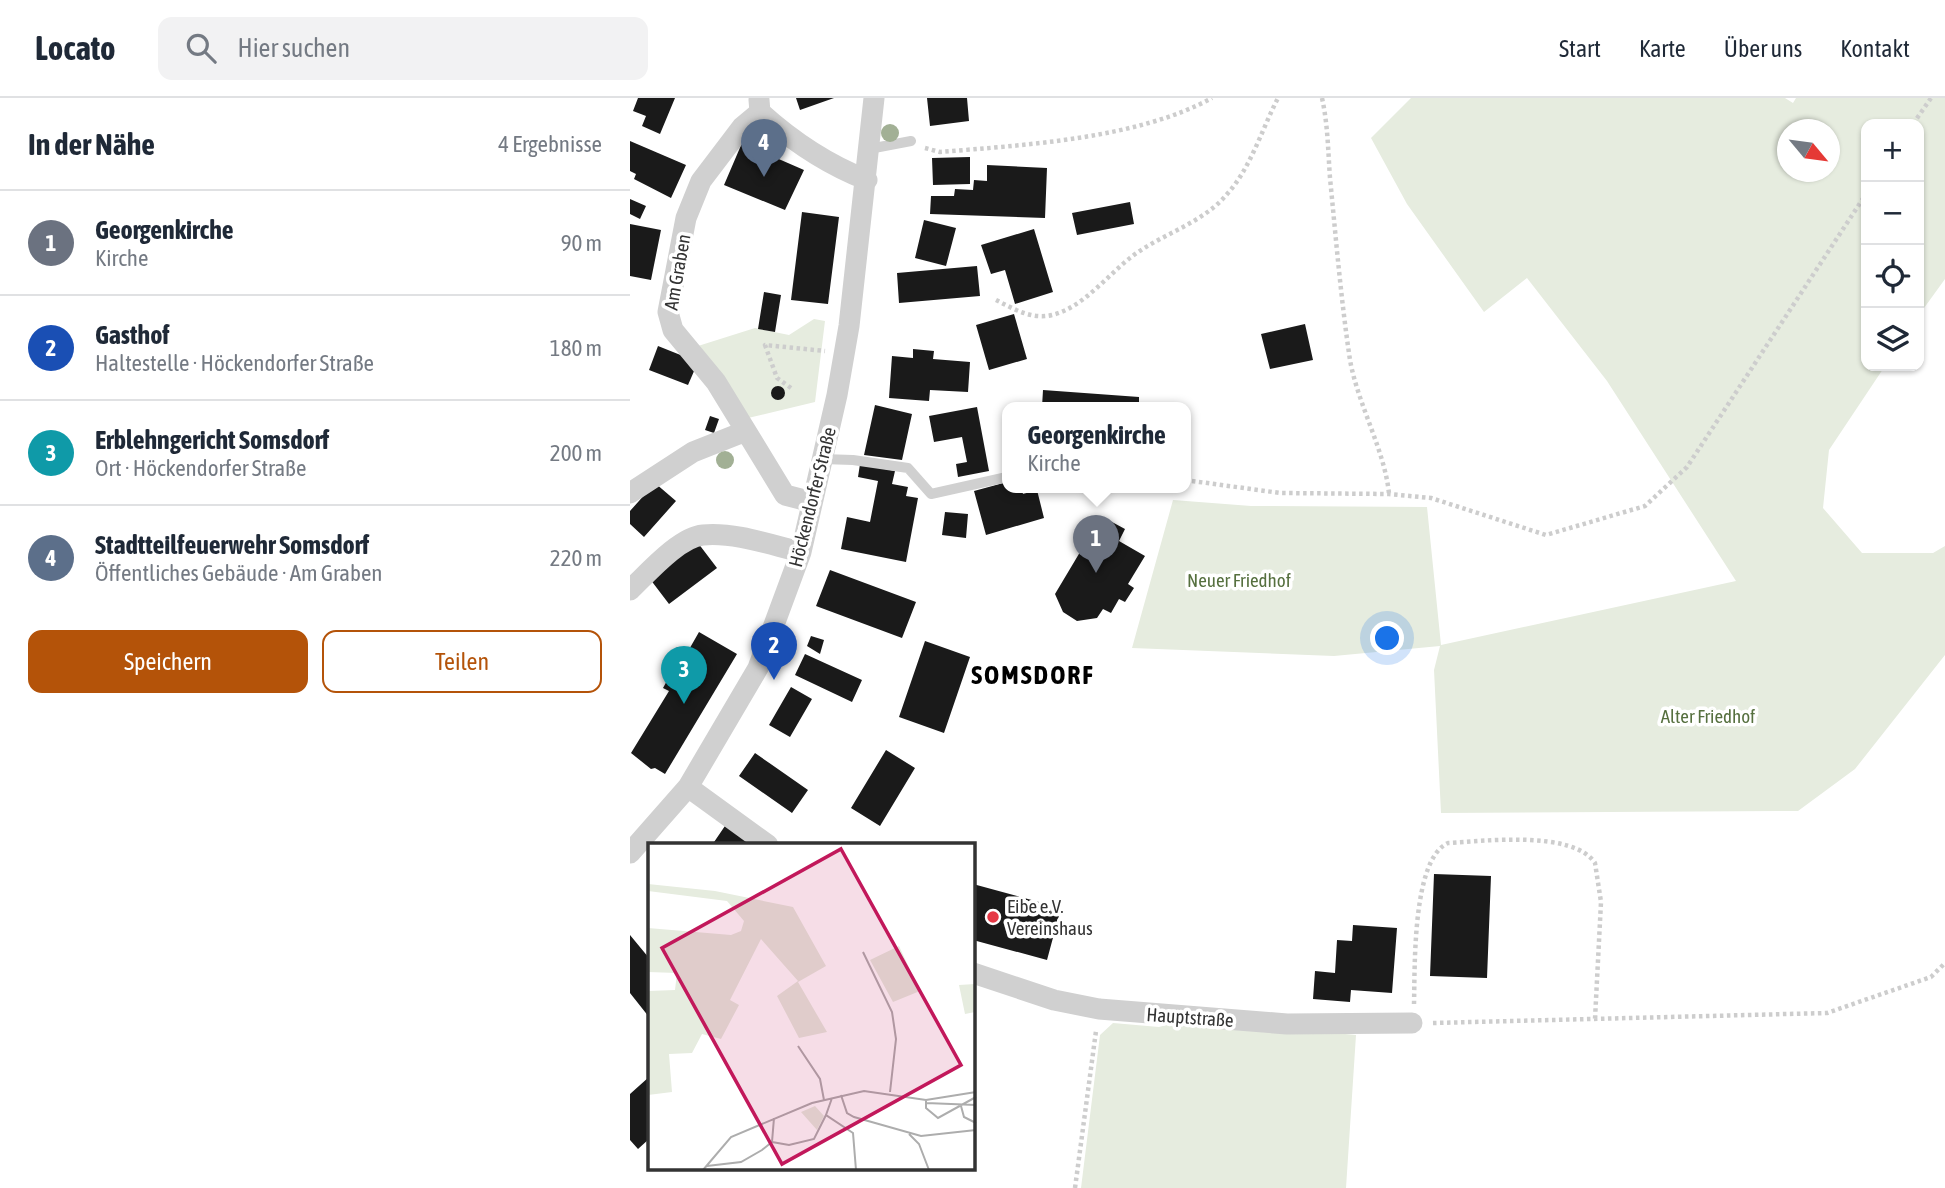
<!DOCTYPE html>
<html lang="de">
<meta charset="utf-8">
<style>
:root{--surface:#fff;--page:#f2f2f3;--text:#1f2937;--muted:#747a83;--line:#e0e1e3;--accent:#b45309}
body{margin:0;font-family:"Asap Condensed",sans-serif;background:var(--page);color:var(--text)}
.controls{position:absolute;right:21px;top:21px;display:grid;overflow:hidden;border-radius:14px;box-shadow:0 2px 5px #0004}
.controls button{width:63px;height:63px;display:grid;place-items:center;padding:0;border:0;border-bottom:2px solid var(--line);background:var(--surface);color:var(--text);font:35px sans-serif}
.compass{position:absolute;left:1147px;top:21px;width:63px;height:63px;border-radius:50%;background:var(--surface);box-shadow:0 2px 5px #0004;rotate:119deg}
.you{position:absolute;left:758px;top:541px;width:24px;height:24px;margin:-18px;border:5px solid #fff;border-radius:50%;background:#1a73e8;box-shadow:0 0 0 10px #1a73e833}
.badge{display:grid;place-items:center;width:46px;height:46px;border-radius:50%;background:var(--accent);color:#fff;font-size:23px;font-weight:700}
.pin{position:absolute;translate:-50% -58px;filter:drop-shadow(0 2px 4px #0008)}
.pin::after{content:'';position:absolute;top:37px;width:24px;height:21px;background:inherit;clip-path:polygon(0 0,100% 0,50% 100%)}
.popup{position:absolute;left:372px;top:304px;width:189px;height:91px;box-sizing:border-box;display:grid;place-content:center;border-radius:14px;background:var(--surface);filter:drop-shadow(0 2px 5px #0005);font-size:23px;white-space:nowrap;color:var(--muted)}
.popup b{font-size:26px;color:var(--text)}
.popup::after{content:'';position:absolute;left:50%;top:100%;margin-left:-14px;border:14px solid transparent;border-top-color:var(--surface)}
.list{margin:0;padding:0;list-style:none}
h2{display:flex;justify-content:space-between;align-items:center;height:91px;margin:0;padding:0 28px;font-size:30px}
h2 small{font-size:23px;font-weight:400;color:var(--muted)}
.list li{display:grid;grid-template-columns:46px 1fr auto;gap:21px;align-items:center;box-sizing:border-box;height:105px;padding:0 28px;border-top:2px solid var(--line)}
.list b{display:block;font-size:26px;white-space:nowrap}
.list p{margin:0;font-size:23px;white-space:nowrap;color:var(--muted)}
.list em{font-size:23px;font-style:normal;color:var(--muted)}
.actions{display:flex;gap:14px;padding:21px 28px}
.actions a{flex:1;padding:16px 0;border:2px solid var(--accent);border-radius:14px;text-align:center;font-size:24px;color:var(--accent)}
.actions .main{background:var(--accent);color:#fff}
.icon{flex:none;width:38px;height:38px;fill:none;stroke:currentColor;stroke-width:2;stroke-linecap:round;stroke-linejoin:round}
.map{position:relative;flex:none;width:1315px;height:1090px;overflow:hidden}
header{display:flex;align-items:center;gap:42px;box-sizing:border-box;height:98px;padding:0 35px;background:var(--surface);border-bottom:2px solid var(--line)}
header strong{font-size:33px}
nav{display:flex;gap:38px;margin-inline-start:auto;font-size:24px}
.search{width:490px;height:63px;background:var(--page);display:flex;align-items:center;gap:18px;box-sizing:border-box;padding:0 24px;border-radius:14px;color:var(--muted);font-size:26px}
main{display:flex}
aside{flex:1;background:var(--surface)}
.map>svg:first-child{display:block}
.green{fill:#e6ecdf;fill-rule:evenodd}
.building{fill:#1a1a1a}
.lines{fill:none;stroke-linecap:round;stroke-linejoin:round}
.path{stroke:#cdcdcd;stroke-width:4.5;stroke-dasharray:3.5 3.5;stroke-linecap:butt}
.service{stroke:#d0d0d0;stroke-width:10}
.minor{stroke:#d0d0d0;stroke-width:21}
.tree{fill:#a2b095}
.poi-dot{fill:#e63946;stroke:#fff;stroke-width:2.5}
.labels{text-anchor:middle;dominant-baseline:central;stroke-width:7;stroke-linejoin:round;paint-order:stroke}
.street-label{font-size:19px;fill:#333;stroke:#fff}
.park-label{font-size:19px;fill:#56703f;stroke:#fff}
.poi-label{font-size:19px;fill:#333;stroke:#fff;text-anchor:start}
.district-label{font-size:26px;font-weight:bold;letter-spacing:2px;fill:#000;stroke:#fff}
.inset-road{fill:none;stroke:#adadad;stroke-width:2}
.view{fill:#c2185b;fill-opacity:0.15;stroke:#c2185b;stroke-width:3.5}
.inset-edge{fill:none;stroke:#333;stroke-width:3.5}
</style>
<header>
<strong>Locato</strong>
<div class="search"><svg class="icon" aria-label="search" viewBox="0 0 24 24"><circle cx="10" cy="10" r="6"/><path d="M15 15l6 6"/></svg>Hier suchen</div>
<nav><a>Start</a><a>Karte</a><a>Über uns</a><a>Kontakt</a></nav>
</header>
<main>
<aside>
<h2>In der Nähe<small>4 Ergebnisse</small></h2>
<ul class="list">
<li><span class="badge" style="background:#6b7280">1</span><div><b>Georgenkirche</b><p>Kirche</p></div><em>90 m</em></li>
<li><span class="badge" style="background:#1a4fb4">2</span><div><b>Gasthof</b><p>Haltestelle · Höckendorfer Straße</p></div><em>180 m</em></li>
<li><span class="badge" style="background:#0f9aa8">3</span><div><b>Erblehngericht Somsdorf</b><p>Ort · Höckendorfer Straße</p></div><em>200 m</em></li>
<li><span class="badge" style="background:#5c6f8a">4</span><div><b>Stadtteilfeuerwehr Somsdorf</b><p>Öffentliches Gebäude · Am Graben</p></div><em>220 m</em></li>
</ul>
<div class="actions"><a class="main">Speichern</a><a>Teilen</a></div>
</aside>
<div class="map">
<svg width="1315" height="1090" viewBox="0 0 1315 1090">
<rect width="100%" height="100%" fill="#fff"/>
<path class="green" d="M 781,0 L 1155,0 L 1163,5 L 1166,0 L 1315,0 L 1315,181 L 1289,217 L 1289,26 L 1236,26 L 1236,268 L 1255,268 L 1199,352 L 1193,410 L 1232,455 L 1303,455 L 1315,448 L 1315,557 L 1225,671 L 1168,713 L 811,715 L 804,572 L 810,548 L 704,558 L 502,550 L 543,402 L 621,408 L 797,409 L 811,547 L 1106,483 L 977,283 L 897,180 L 854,214 L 777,106 L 741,40 ZM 1157,32 L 1199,32 L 1199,74 L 1157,74 Z
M 184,221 L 195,223 L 185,304 L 118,320 L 68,248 L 125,230 L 159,237 Z
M 559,921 L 726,937 L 716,1090 L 451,1090 L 470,937 L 483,925 L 529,929 Z"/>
<path class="building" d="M 8,0 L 45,0 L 30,36 L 12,28 L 16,18 L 3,13 Z
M 166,0 L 204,0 L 170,12 Z
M 297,0 L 337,0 L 339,23 L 300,28 Z
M 0,43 L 56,67 L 41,100 L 4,81 L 6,76 L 0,73 Z
M 112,45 L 174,72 L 155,112 L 94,87 Z
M 340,59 L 340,86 L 303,87 L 302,60 Z
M 357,67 L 417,70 L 415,120 L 300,116 L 301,98 L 324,98 L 325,91 L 343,92 L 344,82 L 357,83 Z
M 0,101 L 16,108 L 10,121 L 0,116 Z
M 500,104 L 504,126 L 447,137 L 442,115 Z
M 172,114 L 209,119 L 198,206 L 161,202 Z
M 294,122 L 326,130 L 316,168 L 285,160 Z
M 0,126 L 31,132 L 21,182 L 0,178 Z
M 404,131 L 423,194 L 385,206 L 375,172 L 361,176 L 351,147 Z
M 347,168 L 350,198 L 269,205 L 267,175 Z
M 134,194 L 151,197 L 145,234 L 128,231 Z
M 384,216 L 397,261 L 359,272 L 346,227 Z
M 675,226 L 683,262 L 640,271 L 631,236 Z
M 28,248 L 68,264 L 58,287 L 19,272 Z
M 283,251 L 304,253 L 303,261 L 340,264 L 338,294 L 300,292 L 299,303 L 259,300 L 262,258 L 283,260 Z
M141 295a7 7 0 1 1 14 0a7 7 0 1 1-14 0Z
M 413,292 L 509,299 L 509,309 L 412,309 Z
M 245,307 L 282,316 L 272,362 L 234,357 Z
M 347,309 L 359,373 L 328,379 L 326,366 L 337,364 L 332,339 L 304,344 L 299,318 Z
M 80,318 L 89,321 L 84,335 L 75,332 Z
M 230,366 L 265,373 L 262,386 L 278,389 L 276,398 L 288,400 L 276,464 L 211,451 L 217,419 L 240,424 L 248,383 L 228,379 Z
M 377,384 L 377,389 L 391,389 L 393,396 L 407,392 L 414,420 L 356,437 L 344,393 Z
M 25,385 L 46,403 L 14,439 L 0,426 L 0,413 Z
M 315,414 L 338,416 L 336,440 L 312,437 Z
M 482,424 L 495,431 L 489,443 L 515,458 L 498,486 L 504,490 L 495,504 L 489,501 L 481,515 L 473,511 L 467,520 L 447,523 L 433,514 L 425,496 L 465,429 L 476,435 Z
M 68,445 L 87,470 L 39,506 L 20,481 Z
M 200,472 L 286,504 L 272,540 L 186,508 Z
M 69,534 L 107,556 L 35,676 L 25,670 L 21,671 L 1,655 L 39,593 L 33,590 L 44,570 L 37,566 L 47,549 L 57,555 Z
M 181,538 L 194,542 L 190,556 L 177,548 Z
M 295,543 L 340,559 L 314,635 L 269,619 Z
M 175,556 L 232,582 L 222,604 L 165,577 Z
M 161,589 L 182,601 L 160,639 L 139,627 Z
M 256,652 L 285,670 L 250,728 L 221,710 Z
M 125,655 L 178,692 L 162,715 L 109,678 Z
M 97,725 L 130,747 L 82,747 Z
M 804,776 L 861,778 L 857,880 L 800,878 Z
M 343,786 L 431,810 L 417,862 L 343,842 Z
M 723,827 L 767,830 L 762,895 L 721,892 L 720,904 L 683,901 L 685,873 L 705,875 L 707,842 L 722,843 Z
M 0,837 L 19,860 L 19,919 L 0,895 Z
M 19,979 L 19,1041 L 8,1051 L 0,1042 L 0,996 Z"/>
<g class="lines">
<path class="path" d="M 692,0 C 698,27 698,53 700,80 C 706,141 711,202 720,262 C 728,307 755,353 759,396
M 1283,26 L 1301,0
M 295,50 L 310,54 C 394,47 507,41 582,0
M 366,202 C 384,211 402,222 422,217 C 452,210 476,179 500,160 C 530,136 573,126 598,95 C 621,69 632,31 648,0
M 161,290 L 147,280 L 135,247 L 195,253
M 555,382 L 650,395 L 759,396 L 801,400 L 916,437 L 1015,408 L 1057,369 L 1236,96
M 784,906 C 785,870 782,761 818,745 C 854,743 943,732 965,765 L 971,804 L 965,921
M 803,925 L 1197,915 L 1301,879 L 1315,865
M 445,1090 L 466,933"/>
<path class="service" d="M 239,51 L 281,43
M 192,361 L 223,362 L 278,370 L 301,396 L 377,379"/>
<path class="minor" d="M 129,2 L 130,14 C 162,43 196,66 237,82
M 116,333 L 86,284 L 43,232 L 38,214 L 56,120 L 71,83 L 112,29 L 130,14
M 0,395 L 63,354 L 116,333 L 155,397 L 182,404
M 0,492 C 17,476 49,439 73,437 C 105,434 141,447 171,454
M 58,689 L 138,747
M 0,755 L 58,689 L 128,570 L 171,454 L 207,297 L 219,228 L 244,0
M 343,875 L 424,902 L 469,911 L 657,926 L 782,925"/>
</g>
<g class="tree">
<circle cx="260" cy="35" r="9"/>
<circle cx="95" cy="362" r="9"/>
</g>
<circle class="poi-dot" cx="363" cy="819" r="7"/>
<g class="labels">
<g class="street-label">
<text transform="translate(47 174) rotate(-80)">Am Graben</text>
<text transform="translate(182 399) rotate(-76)">Höckendorfer Straße</text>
<text transform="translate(560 919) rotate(4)">Hauptstraße</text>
</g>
<g class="park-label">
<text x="609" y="482">Neuer Friedhof</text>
<text x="1078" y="618">Alter Friedhof</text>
</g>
<g class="poi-label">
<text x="377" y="808">Eibe e.V.<tspan x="377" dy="22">Vereinshaus</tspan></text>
</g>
<g class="district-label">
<text x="403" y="577">SOMSDORF</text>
</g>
</g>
<g transform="translate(18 745)">
<rect width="327" height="327" fill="#fff"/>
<path d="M 0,41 L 67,48 L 145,64 L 178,123 L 150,139 L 179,189 L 151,195 L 129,153 L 150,138 L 113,96 L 82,157 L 91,162 L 73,196 L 54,191 L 44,210 L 21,211 L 24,249 L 0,252 L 0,148 L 27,147 L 29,130 L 0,129 L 0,85 L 83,92 L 93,88 L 96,78 L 79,58 L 0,48 ZM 251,103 L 272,148 L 245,159 L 222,117 ZM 327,141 L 327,169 L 317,171 L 311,142 ZM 167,263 L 176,273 L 169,287 L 153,269 Z" fill="#e6ecdf"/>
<path class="inset-road" d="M 215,109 L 244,169 L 248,196 L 242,249M 150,203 L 172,236 L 176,257M 193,252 L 199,270 L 206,274 L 273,293 L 328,287M 184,255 L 178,272 L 205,290 L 208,327M 278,257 L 278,265 L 290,275 L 328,254M 278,260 L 328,262M 313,263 L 316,274 L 328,280M 261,291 L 271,301 L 281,327M 124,299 L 141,302 L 166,296 L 178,272M 59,323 L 93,319 L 114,307 L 124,299 L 126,275M 55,327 L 83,294 L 164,260 L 216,248 L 278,257 L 328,249"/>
<path class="view" d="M 193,6 L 313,222 L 134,321 L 14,105 Z"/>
<rect width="327" height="327" class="inset-edge"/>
</g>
</svg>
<div class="controls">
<button>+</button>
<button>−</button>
<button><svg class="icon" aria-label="locate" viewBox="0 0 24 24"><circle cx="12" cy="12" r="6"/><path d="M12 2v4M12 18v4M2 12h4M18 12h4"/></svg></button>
<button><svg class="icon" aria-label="layers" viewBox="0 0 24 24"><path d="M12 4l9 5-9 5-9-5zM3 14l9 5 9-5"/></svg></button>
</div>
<svg class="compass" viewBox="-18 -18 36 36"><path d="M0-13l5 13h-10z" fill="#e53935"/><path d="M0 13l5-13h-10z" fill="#747a83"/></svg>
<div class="you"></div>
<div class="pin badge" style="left:466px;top:475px;background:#6b7280">1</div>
<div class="popup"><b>Georgenkirche</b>Kirche</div>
<div class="pin badge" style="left:144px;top:582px;background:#1a4fb4">2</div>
<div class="pin badge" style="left:54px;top:606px;background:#0f9aa8">3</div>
<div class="pin badge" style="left:134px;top:79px;background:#5c6f8a">4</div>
</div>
</main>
